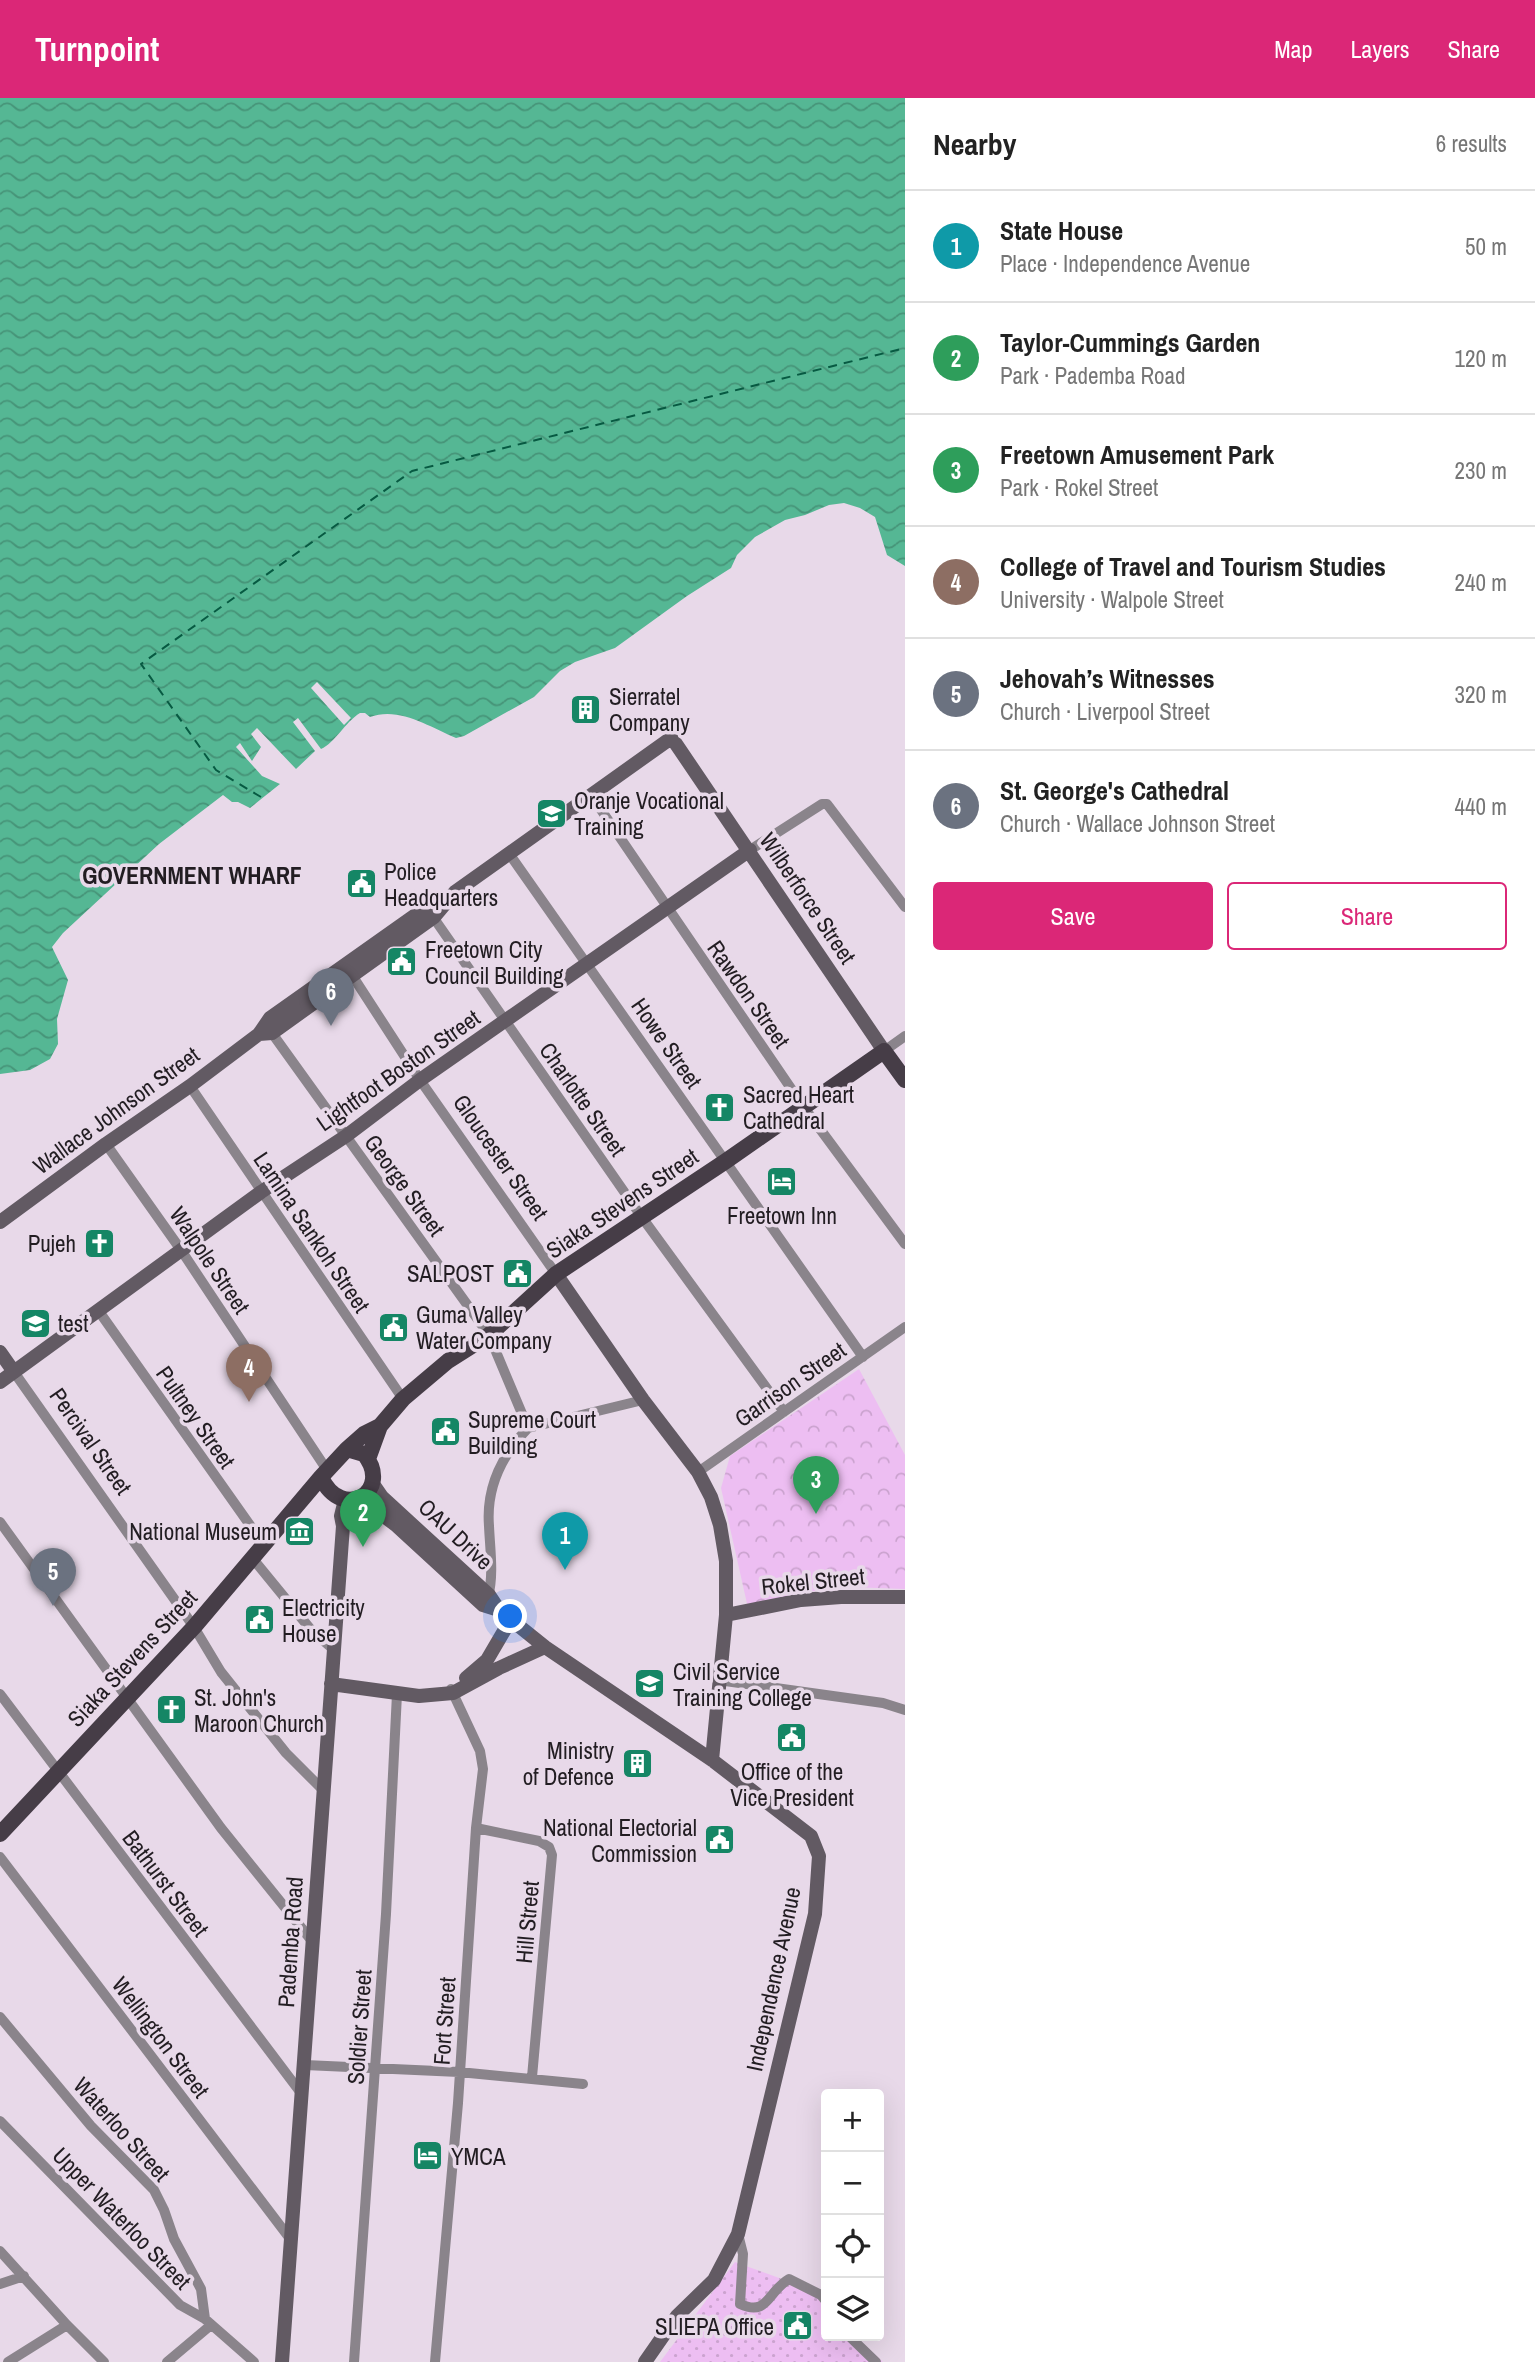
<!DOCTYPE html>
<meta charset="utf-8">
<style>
:root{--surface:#fff;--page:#f2f2f2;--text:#222;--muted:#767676;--line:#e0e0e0;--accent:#db2777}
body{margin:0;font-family:"Archivo Narrow",sans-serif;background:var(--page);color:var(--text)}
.controls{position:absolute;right:21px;bottom:21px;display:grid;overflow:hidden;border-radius:7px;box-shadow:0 7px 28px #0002}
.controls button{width:63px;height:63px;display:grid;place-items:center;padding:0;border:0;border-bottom:2px solid var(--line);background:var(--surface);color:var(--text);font:35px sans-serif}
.you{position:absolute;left:511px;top:1519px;width:24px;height:24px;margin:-18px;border:5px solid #fff;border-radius:50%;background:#1a73e8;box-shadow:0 0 0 10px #1a73e833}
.badge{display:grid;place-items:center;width:46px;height:46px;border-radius:50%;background:var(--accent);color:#fff;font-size:23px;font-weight:700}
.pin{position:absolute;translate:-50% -58px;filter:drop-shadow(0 2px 4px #0008)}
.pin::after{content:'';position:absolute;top:37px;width:24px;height:21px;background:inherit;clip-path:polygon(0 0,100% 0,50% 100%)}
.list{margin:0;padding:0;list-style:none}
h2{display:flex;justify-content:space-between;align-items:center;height:91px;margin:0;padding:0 28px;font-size:30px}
h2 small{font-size:23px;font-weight:400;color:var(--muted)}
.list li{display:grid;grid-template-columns:46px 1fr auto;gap:21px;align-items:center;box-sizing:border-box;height:112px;padding:0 28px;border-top:2px solid var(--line)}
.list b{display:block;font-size:26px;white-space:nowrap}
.list p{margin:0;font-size:23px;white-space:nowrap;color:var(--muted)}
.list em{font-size:23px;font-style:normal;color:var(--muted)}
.actions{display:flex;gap:14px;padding:21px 28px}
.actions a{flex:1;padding:16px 0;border:2px solid var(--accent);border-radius:7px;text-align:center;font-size:24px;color:var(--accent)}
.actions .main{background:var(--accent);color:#fff}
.icon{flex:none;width:38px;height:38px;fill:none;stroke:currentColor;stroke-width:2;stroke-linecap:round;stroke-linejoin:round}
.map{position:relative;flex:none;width:905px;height:2264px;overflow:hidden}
header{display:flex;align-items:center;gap:42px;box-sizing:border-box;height:98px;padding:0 35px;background:var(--accent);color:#fff}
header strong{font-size:33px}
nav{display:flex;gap:38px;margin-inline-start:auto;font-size:24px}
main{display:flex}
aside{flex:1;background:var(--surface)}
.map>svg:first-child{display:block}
.grass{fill:url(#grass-dots)}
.park{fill:url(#park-crowns)}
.water{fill:url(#water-waves)}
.pier{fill:#e8d9e9}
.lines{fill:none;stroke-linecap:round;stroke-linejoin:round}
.ferry{stroke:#075a42;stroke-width:2;stroke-dasharray:9 7;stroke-linecap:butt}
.street{stroke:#8a848b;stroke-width:10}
.secondary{stroke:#625a63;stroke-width:14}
.primary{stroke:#463d47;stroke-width:16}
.labels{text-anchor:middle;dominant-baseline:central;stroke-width:7;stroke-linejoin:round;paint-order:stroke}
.poi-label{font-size:23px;fill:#221d22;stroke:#e8d9e9;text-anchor:start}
.street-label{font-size:23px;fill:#221d22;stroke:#e8d9e9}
.neighbourhood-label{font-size:24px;font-weight:bold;fill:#221d22;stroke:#e8d9e9}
</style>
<header>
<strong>Turnpoint</strong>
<nav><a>Map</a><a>Layers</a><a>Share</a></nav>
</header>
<main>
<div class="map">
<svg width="905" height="2264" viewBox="0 0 905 2264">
<defs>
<pattern id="grass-dots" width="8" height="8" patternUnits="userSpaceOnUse" patternTransform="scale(1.75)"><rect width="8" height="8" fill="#edbef2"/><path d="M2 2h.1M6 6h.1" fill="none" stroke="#cba3cf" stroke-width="1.8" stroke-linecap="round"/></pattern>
<pattern id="park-crowns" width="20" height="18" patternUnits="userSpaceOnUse" patternTransform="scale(1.75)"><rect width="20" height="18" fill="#edbef2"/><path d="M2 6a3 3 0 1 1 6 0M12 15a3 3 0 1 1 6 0" fill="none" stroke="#cba3cf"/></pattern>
<pattern id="water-waves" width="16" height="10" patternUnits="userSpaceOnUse" patternTransform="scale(1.75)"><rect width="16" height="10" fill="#55b794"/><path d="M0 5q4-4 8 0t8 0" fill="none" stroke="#469478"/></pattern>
</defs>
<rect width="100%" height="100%" fill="#e8d9e9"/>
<path class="grass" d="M 735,2164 L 826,2197 L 826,2238 L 855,2238 L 883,2264 L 660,2264 Z"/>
<path class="park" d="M 859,1271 L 905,1357 L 905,1491 L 849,1489 L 818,1492 L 748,1510 L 721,1390 L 730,1358 Z"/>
<path class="water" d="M 0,0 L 905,0 L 905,468 L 887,457 L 875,419 L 860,410 L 844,405 L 829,407 L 805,417 L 785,422 L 755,439 L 737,457 L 731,470 L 687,498 L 615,550 L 575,564 L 560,573 L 534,599 L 464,638 L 456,640 C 430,629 399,608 370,619 L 365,615 L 360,615 C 345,624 335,645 321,651 L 298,620 L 293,624 L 315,653 L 296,671 L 257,630 L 251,636 L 261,649 L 252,663 L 240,645 L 236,649 L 262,678 L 280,686 L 250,710 L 238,704 L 232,704 L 223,697 L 159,746 L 63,835 L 52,849 L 68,882 L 57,921 L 58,946 L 50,961 L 30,972 L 0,976 Z"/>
<path class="pier" d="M 317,584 L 351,620 L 344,627 L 311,590 Z"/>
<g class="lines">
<path class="ferry" d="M 261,699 L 216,672 L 141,566 L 412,373 L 905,250"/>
<path class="street" d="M 591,697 L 803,1008 L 905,1146
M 750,752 L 822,706 L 827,706 L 905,809
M 510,757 L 863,1259
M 431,816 L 641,1118 L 784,1314
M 350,874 L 420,982 L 556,1176
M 269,931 L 489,1237 L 528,1330
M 884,953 L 905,938
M 190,988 L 403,1301
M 106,1046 L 181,1152 L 327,1372
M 98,1212 L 264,1447
M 14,1274 L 194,1529 L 221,1574 L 286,1655 L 323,1692
M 528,1330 L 643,1302
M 698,1374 L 905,1229
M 0,1424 L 221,1730 L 312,1843
M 253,1461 L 312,1533 L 333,1551
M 488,1499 C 494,1477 490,1451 489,1428 C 486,1390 502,1357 528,1330
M 718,1582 L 883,1605 L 905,1612
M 0,1596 L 301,1995
M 476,1730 L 539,1743 L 549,1749 L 552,1757 L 532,1979
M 0,1759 L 291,2142
M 0,1919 L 91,2028 L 154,2092 L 164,2112 L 174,2141 L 201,2191 L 205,2221
M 305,1967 L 459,1974 L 583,1986
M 0,2023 L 180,2207 L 205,2221 L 254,2264
M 738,2136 L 743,2156 L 740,2206 C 768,2219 767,2194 789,2181 L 821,2197 L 826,2203
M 0,2153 L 67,2227 L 104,2264
M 0,2186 L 24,2178
M 849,2238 L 876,2264
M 8,2264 L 67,2227
M 167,2264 L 211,2227
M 354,2264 L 386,1816 L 397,1596
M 435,2264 L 458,2005 L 476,1730 L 483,1671 L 480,1653 L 451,1591"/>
<path class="secondary" d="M 259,936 L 272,935 L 434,819 L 455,794 L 667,643 L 674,643 L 884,953
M 0,1124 L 106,1046 L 190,988 L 259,936 L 270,920 L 417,816 L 427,810 L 441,809
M 556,1176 L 643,1302 L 698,1374 L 711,1399 L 720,1427 L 726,1463 L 726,1517 L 712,1662
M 0,1254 L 14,1274
M 0,1284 L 261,1094 L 346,1038 L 420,982 L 750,752
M 373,1386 L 382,1399 L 489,1497 L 499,1512 L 545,1549 L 712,1662 L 811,1738 L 819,1758 L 815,1816 L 738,2136 L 714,2182 L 677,2218 L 645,2264
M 360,1400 L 397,1428 L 483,1507 L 499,1512
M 726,1517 L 801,1502 L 841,1499 L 905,1499
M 466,1580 L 487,1562 L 511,1521
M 331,1586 L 419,1598 L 453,1595 L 499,1570 L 545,1549
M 282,2264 L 343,1428 L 341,1418 L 345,1402"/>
<path class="primary" d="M 347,1351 L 364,1356 C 394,1393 342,1425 321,1379 Z
M 347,1351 L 364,1336 L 380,1328
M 368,1361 L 380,1328 L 403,1301 L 448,1263 L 489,1237 L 556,1176 L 726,1063 L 884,953 L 905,982
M 0,1736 L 194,1529 L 321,1379"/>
</g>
<defs>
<symbol id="building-square" viewBox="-11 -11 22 22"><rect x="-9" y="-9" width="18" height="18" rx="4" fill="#158665" stroke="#e8d9e9"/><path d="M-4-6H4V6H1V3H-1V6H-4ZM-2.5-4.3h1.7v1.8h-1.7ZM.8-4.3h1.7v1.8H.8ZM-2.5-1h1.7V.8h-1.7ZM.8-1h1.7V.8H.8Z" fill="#fff"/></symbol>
<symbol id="university-square" viewBox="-11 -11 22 22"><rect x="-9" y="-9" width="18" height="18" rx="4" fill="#158665" stroke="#e8d9e9"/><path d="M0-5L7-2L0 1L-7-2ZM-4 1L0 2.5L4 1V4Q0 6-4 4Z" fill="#fff"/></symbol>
<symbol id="civic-square" viewBox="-11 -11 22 22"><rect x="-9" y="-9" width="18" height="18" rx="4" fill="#158665" stroke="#e8d9e9"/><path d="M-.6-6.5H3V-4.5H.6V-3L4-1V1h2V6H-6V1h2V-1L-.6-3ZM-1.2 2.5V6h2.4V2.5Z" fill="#fff"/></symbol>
<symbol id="church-square" viewBox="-11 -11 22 22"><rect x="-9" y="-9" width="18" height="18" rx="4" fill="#158665" stroke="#e8d9e9"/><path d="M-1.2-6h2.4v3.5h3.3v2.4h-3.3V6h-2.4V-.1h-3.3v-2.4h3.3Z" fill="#fff"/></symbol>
<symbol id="hotel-square" viewBox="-11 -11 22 22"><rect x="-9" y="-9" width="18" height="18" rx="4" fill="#158665" stroke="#e8d9e9"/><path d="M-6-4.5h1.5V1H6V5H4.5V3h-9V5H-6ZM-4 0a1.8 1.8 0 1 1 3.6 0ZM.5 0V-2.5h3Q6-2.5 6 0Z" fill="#fff"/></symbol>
<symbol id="museum-square" viewBox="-11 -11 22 22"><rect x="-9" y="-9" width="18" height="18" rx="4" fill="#158665" stroke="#e8d9e9"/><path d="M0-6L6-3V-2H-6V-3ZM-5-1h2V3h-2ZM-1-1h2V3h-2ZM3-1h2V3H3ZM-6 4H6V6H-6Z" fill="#fff"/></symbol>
</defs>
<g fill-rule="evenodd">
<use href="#building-square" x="568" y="594" width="35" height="35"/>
<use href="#university-square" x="534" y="698" width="35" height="35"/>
<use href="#civic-square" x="344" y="768" width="35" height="35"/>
<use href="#civic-square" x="384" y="846" width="35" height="35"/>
<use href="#church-square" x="702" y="992" width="35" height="35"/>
<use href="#hotel-square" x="764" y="1066" width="35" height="35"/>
<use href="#church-square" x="82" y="1128" width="35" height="35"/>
<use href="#civic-square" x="500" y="1158" width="35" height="35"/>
<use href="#university-square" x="18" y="1208" width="35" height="35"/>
<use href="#civic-square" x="376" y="1212" width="35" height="35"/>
<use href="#civic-square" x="428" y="1316" width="35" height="35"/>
<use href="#museum-square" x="282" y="1416" width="35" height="35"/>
<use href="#civic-square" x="242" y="1504" width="35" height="35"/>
<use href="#university-square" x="632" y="1568" width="35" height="35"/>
<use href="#church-square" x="154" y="1594" width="35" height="35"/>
<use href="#civic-square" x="774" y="1622" width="35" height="35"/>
<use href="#building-square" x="620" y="1648" width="35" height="35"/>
<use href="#civic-square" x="702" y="1724" width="35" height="35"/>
<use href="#hotel-square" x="410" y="2040" width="35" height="35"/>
<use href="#civic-square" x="780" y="2210" width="35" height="35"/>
</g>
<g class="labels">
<g class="poi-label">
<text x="609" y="598">Sierratel<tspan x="609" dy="26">Company</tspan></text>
<text x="574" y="702">Oranje Vocational<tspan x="574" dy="26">Training</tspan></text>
<text x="384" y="773">Police<tspan x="384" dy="26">Headquarters</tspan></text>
<text x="425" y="851">Freetown City<tspan x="425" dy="26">Council Building</tspan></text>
<text x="743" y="996">Sacred Heart<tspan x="743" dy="26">Cathedral</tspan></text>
<text x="782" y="1117" text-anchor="middle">Freetown Inn</text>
<text x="76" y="1145" text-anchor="end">Pujeh</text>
<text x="494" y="1175" text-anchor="end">SALPOST</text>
<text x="416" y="1216">Guma Valley<tspan x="416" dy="26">Water Company</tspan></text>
<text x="58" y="1225">test</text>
<text x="468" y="1321">Supreme Court<tspan x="468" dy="26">Building</tspan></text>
<text x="277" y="1433" text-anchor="end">National Museum</text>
<text x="282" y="1509">Electricity<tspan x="282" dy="26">House</tspan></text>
<text x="673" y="1573">Civil Service<tspan x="673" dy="26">Training College</tspan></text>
<text x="194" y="1599">St. John's<tspan x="194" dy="26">Maroon Church</tspan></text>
<text x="614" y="1652" text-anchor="end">Ministry<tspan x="614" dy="26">of Defence</tspan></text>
<text x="792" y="1673" text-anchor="middle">Office of the<tspan x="792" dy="26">Vice President</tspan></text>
<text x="697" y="1729" text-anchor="end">National Electorial<tspan x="697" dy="26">Commission</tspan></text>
<text x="451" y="2058">YMCA</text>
<text x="774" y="2228" text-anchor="end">SLIEPA Office</text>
</g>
<g class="street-label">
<text transform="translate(808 800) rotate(56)">Wilberforce Street</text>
<text transform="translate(749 896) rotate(55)">Rawdon Street</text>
<text transform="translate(667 945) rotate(55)">Howe Street</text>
<text transform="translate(398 972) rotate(-35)">Lightfoot Boston Street</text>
<text transform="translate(583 1001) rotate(55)">Charlotte Street</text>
<text transform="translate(116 1012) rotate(-36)">Wallace Johnson Street</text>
<text transform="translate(501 1059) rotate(55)">Gloucester Street</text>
<text transform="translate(405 1087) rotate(54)">George Street</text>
<text transform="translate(622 1105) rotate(-34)">Siaka Stevens Street</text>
<text transform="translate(312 1134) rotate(56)">Lamina Sankoh Street</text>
<text transform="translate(210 1162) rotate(56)">Walpole Street</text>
<text transform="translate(790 1286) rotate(-35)">Garrison Street</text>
<text transform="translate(196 1319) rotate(55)">Pultney Street</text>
<text transform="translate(91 1343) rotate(55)">Percival Street</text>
<text transform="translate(456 1436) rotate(43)">OAU Drive</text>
<text transform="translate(813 1483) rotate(-6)">Rokel Street</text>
<text transform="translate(132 1560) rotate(-47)">Siaka Stevens Street</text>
<text transform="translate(166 1785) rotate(53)">Bathurst Street</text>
<text transform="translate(527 1824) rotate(-85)">Hill Street</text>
<text transform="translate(290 1844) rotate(-86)">Pademba Road</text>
<text transform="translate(773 1881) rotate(-78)">Independence Avenue</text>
<text transform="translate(444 1923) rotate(-86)">Fort Street</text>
<text transform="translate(359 1929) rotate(-86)">Soldier Street</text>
<text transform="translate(161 1939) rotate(53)">Wellington Street</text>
<text transform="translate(122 2031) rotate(48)">Waterloo Street</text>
<text transform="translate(122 2120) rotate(46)">Upper Waterloo Street</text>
</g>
<g class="neighbourhood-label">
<text x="192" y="777">GOVERNMENT WHARF</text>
</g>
</g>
</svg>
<div class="controls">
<button>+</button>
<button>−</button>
<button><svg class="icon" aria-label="locate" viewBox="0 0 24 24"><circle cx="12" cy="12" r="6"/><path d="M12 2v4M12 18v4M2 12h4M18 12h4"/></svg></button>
<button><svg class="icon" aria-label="layers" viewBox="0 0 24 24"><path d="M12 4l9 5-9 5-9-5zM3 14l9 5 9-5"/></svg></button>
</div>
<div class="you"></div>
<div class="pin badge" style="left:565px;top:1472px;background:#0f9aa8">1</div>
<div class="pin badge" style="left:363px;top:1449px;background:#2e9e5b">2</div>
<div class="pin badge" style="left:816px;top:1416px;background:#2e9e5b">3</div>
<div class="pin badge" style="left:249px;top:1304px;background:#8d6e63">4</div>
<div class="pin badge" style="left:53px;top:1508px;background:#6b7280">5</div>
<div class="pin badge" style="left:331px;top:928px;background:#6b7280">6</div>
</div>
<aside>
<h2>Nearby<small>6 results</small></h2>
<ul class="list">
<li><span class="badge" style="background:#0f9aa8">1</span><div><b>State House</b><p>Place · Independence Avenue</p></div><em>50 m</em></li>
<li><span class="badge" style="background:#2e9e5b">2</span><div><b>Taylor-Cummings Garden</b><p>Park · Pademba Road</p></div><em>120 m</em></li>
<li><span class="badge" style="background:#2e9e5b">3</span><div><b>Freetown Amusement Park</b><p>Park · Rokel Street</p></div><em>230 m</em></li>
<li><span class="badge" style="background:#8d6e63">4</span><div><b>College of Travel and Tourism Studies</b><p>University · Walpole Street</p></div><em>240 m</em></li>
<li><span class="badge" style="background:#6b7280">5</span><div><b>Jehovah’s Witnesses</b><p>Church · Liverpool Street</p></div><em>320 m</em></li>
<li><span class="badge" style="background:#6b7280">6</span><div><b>St. George's Cathedral</b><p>Church · Wallace Johnson Street</p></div><em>440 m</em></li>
</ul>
<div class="actions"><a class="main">Save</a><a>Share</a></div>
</aside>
</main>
